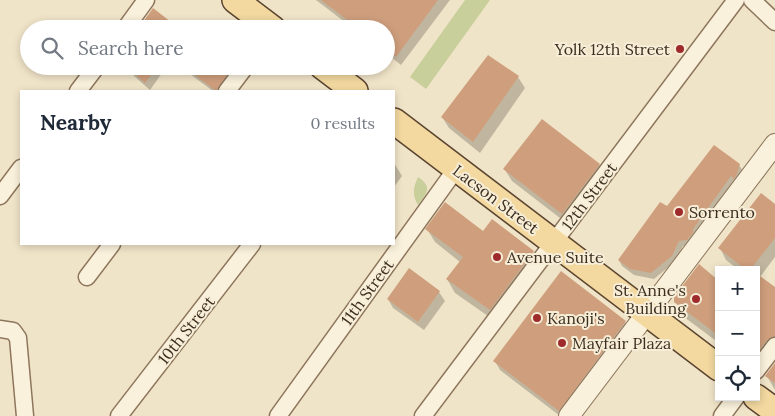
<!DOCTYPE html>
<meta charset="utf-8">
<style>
:root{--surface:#fff;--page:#f6f6f7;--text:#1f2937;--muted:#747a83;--line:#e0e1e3}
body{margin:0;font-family:Lora,serif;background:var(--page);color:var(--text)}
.controls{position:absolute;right:15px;bottom:15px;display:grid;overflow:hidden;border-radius:0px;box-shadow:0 2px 8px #0003}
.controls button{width:45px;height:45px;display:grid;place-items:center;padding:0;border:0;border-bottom:1px solid var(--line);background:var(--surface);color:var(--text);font:25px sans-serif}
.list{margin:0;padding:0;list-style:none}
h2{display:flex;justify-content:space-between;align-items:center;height:65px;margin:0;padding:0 20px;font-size:21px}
h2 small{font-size:16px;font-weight:400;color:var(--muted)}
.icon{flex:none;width:28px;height:28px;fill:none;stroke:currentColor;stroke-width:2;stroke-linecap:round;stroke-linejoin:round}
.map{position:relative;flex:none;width:775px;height:416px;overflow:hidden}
.search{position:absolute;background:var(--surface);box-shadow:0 2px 8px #0003;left:20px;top:20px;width:375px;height:55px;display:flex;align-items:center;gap:12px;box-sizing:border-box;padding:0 18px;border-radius:28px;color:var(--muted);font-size:19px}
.panel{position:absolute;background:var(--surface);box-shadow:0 2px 8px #0003;left:20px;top:90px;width:375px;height:155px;border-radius:0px}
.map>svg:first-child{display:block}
.green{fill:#c9cf9b}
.shadow{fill:#0003}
.building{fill:#cf9f7d}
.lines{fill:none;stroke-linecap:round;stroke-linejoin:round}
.minor-casing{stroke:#8d765c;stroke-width:19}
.tertiary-casing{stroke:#8d765c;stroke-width:22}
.primary-casing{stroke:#5b4430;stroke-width:28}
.minor{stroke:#faf1dc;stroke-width:16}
.tertiary{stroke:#faf1dc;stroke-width:20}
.primary{stroke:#f3d9a0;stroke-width:25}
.poi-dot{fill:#9e2a2b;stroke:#f7eed8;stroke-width:2}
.labels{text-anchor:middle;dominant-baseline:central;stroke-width:4;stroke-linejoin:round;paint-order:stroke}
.poi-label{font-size:16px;fill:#3d2e20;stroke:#f7eed8;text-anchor:start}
.street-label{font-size:16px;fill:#3d2e20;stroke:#f7eed8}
</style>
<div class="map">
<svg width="775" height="416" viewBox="0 0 775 416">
<rect width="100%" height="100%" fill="#f0e4c8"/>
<path class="green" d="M 465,0 L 490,0 L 426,89 L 410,77 Z
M 418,177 C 433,187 427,193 418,205 C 412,195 413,188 418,177 Z"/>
<path class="shadow" d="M 316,0 L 450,0 L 401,65 L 386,53 L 386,29 L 354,29 Z
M 132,66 L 167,66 L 150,90 L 134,76 L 130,69 Z
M 179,66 L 236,66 L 224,91 L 213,91 Z
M 518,77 L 525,88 L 480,153 L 449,128 L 442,117 Z
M 394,163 L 402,176 L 394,187 Z
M 599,165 L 606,176 L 569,225 L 512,181 L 505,170 Z
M 739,165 L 743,171 L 738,184 L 734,181 L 695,235 L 691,246 L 683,246 L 675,262 L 654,279 L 634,275 L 622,266 L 619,260 L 668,208 Z
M 775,205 L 775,257 L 760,277 L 775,289 L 775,356 L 756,371 L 756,270 L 739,270 L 726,260 L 720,248 Z
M 492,221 L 533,252 L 541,266 L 498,323 L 455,293 L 447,279 L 460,262 L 435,242 L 427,229 L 483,233 Z
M 409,270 L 439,292 L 445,301 L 424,330 L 393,308 L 388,299 Z
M 719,282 L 719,343 L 684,317 L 676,302 Z
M 625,322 L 630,331 L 560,416 L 500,370 L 495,361 Z
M 775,365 L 775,390 L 767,376 Z"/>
<path class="building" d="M 321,0 L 438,0 L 396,57 L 386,50 L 386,29 L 359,29 Z
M 153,8 L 180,29 L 138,29 Z
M 488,55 L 519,76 L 473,142 L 441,117 Z
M 126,66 L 158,66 L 145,83 Z
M 183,66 L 233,66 L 216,91 Z
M 542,119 L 600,164 L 562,214 L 503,169 Z
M 714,145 L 740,164 L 737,174 L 734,179 L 731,176 L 693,229 L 693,233 L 687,240 L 679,241 L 672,256 L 651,273 L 630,269 L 618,260 L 660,202 L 667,206 Z
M 761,193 L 775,204 L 775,238 L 750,270 L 746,270 L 718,248 Z
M 445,202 L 483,231 L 492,219 L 534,251 L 490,310 L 446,279 L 463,257 L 425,229 Z
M 699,264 L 719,281 L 719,336 L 674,302 L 674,297 Z
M 409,268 L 440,291 L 418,322 L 387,299 Z
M 561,271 L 626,321 L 559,411 L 493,361 Z
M 756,273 L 775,287 L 775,336 L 767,340 L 756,354 Z
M 775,363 L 775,383 L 765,376 Z"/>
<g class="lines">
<defs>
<path id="minor" d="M 752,0 L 775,22
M 125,29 L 146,0
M 78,91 L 97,66
M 227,91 L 246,66
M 0,196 L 21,168
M 87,277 L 112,244
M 0,329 L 13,331 L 18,338 L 25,416
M 756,371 L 775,346
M 119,416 L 252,244
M 278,416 L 456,169
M 423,416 L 736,0
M 722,416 L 736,397"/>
<path id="tertiary" d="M 569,416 L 775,144"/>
<path id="primary" d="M 235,0 L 273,29
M 322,66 L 355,91
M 394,121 L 719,368
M 756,397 L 775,411"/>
</defs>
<use href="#minor" class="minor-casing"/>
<use href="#tertiary" class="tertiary-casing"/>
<use href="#primary" class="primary-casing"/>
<use href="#minor" class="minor"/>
<use href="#tertiary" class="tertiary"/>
<use href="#primary" class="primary"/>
</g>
<g class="poi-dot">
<circle cx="680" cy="49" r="5"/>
<circle cx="679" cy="212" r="5"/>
<circle cx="497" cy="257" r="5"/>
<circle cx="696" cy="299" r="5"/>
<circle cx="537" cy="318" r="5"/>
<circle cx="562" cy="343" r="5"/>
</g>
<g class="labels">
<g class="poi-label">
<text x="670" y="49" text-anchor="end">Yolk 12th Street</text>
<text x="689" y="212">Sorrento</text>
<text x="507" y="257">Avenue Suite</text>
<text x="686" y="290" text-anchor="end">St. Anne's<tspan x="686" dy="18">Building</tspan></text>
<text x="547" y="318">Kanoji's</text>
<text x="572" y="343">Mayfair Plaza</text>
</g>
<g class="street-label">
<text transform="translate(589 196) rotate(-53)">12th Street</text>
<text transform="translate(496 199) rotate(37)">Lacson Street</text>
<text transform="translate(367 292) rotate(-54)">11th Street</text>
<text transform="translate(186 330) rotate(-52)">10th Street</text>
</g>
</g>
</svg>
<div class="controls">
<button>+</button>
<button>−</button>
<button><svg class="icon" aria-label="locate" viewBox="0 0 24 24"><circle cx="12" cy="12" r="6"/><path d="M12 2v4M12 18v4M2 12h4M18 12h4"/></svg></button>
</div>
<div class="search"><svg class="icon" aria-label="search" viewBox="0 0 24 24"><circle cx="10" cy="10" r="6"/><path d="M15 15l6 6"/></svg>Search here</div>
<section class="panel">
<h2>Nearby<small>0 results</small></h2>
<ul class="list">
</ul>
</section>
</div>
